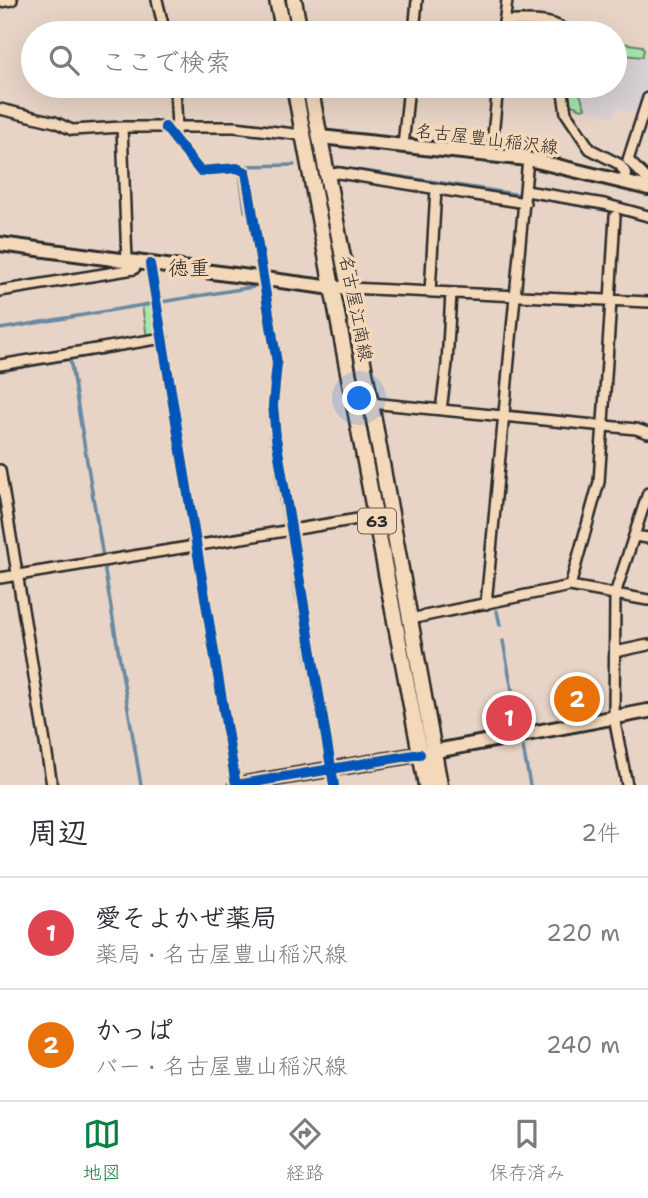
<!DOCTYPE html>
<html lang="ja">
<meta charset="utf-8">
<style>
:root{--surface:#fff;--page:#f2f2f3;--text:#2b2b33;--muted:#7c7c81;--line:#e1e1e2;--accent:#0b8043}
body{margin:0;font-family:"Shantell Sans","Klee One",sans-serif;background:var(--page);color:var(--text)}
.you{position:absolute;left:360px;top:399px;width:24px;height:24px;margin:-18px;border:5px solid #fff;border-radius:50%;background:#1a73e8;box-shadow:0 0 0 10px #1a73e833}
.badge{display:grid;place-items:center;width:46px;height:46px;border-radius:50%;background:var(--accent);color:#fff;font-size:23px;font-weight:700}
.pin{position:absolute;translate:-50% -50%;border:4px solid #fff;box-shadow:0 2px 7px #0006}
.list{margin:0;padding:0;list-style:none}
h2{display:flex;justify-content:space-between;align-items:center;height:91px;margin:0;padding:0 28px;font-size:30px}
h2 small{font-size:23px;font-weight:400;color:var(--muted)}
.list li{display:grid;grid-template-columns:46px 1fr auto;gap:21px;align-items:center;box-sizing:border-box;height:112px;padding:0 28px;border-top:2px solid var(--line)}
.list b{display:block;font-size:26px;white-space:nowrap}
.list p{margin:0;font-size:23px;white-space:nowrap;color:var(--muted)}
.list em{font-size:23px;font-style:normal;color:var(--muted)}
.icon{flex:none;width:38px;height:38px;fill:none;stroke:currentColor;stroke-width:2;stroke-linecap:round;stroke-linejoin:round}
.map{position:relative;flex:none;width:648px;height:785px;overflow:hidden}
.search{position:absolute;background:var(--surface);box-shadow:0 7px 28px #0002;left:21px;right:21px;top:21px;height:77px;display:flex;align-items:center;gap:18px;box-sizing:border-box;padding:0 24px;border-radius:38px;color:var(--muted);font-size:26px}
.sheet{height:315px;background:var(--surface)}
nav{display:flex;justify-content:space-around;align-items:center;box-sizing:border-box;height:98px;border-top:2px solid var(--line);background:var(--surface);font-size:19px;color:var(--muted)}
nav a{display:grid;justify-items:center;gap:4px}
nav .on{color:var(--accent)}
.map>svg:first-child{display:block}
.built{fill:#d7d0d4}
.green{fill:#a7e5ac;stroke:#69886c;stroke-width:2}
.lines{fill:none;stroke-linecap:round;stroke-linejoin:round}
.stream{stroke:#6989a2;stroke-width:3.5}
.street-casing{stroke:#2b2b2b;stroke-width:14}
.secondary-casing{stroke:#2b2b2b;stroke-width:18}
.primary-casing{stroke:#2b2b2b;stroke-width:19}
.street{stroke:#f4d8ba;stroke-width:9}
.secondary{stroke:#f4d8ba;stroke-width:12}
.primary{stroke:#f4d8ba;stroke-width:14}
.cycleway-casing{stroke:#f4d8ba;stroke-width:15}
.cycleway{stroke:#0057b8;stroke-width:10}
.labels{text-anchor:middle;dominant-baseline:central;stroke-width:7;stroke-linejoin:round;paint-order:stroke}
.shield{fill:#f4d8ba;stroke:#675f56;stroke-width:2}
.shield-label{font-size:16px;font-weight:bold;fill:#2b2b2b}
.street-label{font-size:18px;fill:#2b2b2b;stroke:#f4d8ba}
.quarter-label{font-size:21px;fill:#2b2b2b;stroke:#f4d8ba}
</style>
<div class="map">
<svg width="648" height="785" viewBox="0 0 648 785">
<rect width="100%" height="100%" fill="#e7d4c6"/>
<filter id="ink" filterUnits="userSpaceOnUse"><feTurbulence type="fractalNoise" baseFrequency=".0143" numOctaves="2"/><feDisplacementMap in="SourceGraphic" scale="14" xChannelSelector="R" yChannelSelector="G"/><feConvolveMatrix kernelMatrix="1 2 1 2 8 2 1 2 1" color-interpolation-filters="sRGB"/></filter>
<g filter="url(#ink)">
<path class="built" d="M 615,54 L 648,58 L 648,90 L 640,115 L 616,107 L 613,117 L 585,108 L 577,86 L 615,86 Z"/>
<path class="green" d="M 615,42 L 642,46 L 644,50 L 642,57 L 615,54 Z
M 567,86 L 577,86 L 585,108 L 582,109 L 569,104 Z
M 152,305 L 157,333 L 147,337 L 142,306 Z"/>
<g class="lines">
<path class="stream" d="M 241,166 L 294,165
M 337,167 L 521,195
M 240,174 L 245,211
M 527,196 L 610,211 L 648,221
M 261,292 L 262,298
M 161,302 L 253,287
M 264,309 L 273,366
M 0,329 L 149,304
M 75,358 L 156,344
M 0,371 L 70,359 L 103,557
M 269,398 L 271,388
M 268,407 L 268,405
M 268,414 L 269,424
M 270,430 L 270,437
M 271,442 L 271,443
M 273,452 L 275,465
M 276,475 L 279,492
M 280,499 L 285,526
M 287,536 L 297,601
M 104,566 L 141,785
M 299,611 L 301,622
M 497,611 L 500,625
M 303,633 L 307,660
M 503,641 L 519,728
M 308,663 L 324,758
M 523,747 L 530,785"/>
<defs>
<path id="street" d="M 157,0 L 165,33
M 0,2 L 12,0
M 504,21 C 523,22 555,17 567,33
M 414,33 L 417,0
M 503,33 L 507,0
M 175,86 L 177,129
M 562,86 L 566,113 L 590,149 L 619,164 L 625,172 L 627,182
M 648,98 L 628,160 L 648,180
M 0,109 L 55,122 L 72,130 L 122,127 L 235,127 L 303,135
M 122,127 L 127,261
M 165,127 L 200,171 L 237,168 L 246,172 L 277,363 L 273,405 L 276,438 L 334,785
M 403,146 L 409,86
M 491,155 L 498,86
M 327,175 L 339,173 L 525,203
M 526,191 L 604,204 L 648,216
M 150,264 L 236,785
M 349,288 L 648,302
M 0,291 L 134,269 L 138,262
M 430,292 L 436,189
M 610,301 L 615,216
M 0,365 L 163,338
M 371,403 L 636,429 L 648,433
M 441,410 L 447,364 L 451,293
M 0,470 L 52,785
M 634,536 L 648,538
M 0,578 L 376,516
M 570,586 L 599,482 L 611,301
M 486,604 L 528,159
M 410,619 L 570,586 L 648,600
M 615,652 L 648,645
M 627,785 L 614,717 L 615,594 L 648,493"/>
<path id="secondary" d="M 320,137 L 528,159 L 648,188
M 0,244 L 333,288 L 349,288
M 236,785 L 420,754 L 648,711"/>
<path id="primary" d="M 277,0 L 284,33
M 294,0 L 300,33
M 294,86 L 426,785
M 310,86 L 371,403 L 440,785"/>
</defs>
<use href="#street" class="street-casing"/>
<use href="#secondary" class="secondary-casing"/>
<use href="#primary" class="primary-casing"/>
<use href="#street" class="street"/>
<use href="#secondary" class="secondary"/>
<use href="#primary" class="primary"/>
<defs>
<path id="cycleway" d="M 165,127 L 200,171 L 237,168 L 246,172 L 277,363 L 273,405 L 276,438 L 334,785
M 150,264 L 236,785 L 420,754"/>
</defs>
<use href="#cycleway" class="cycleway-casing"/>
<use href="#cycleway" class="cycleway"/>
</g>
</g>
<g class="labels">
<rect class="shield" x="358" y="508.5" width="38" height="25" rx="5"/>
<g class="shield-label">
<text x="377" y="521">63</text>
</g>
<g class="street-label">
<text transform="translate(487 139) rotate(7)">名古屋豊山稲沢線</text>
<text transform="translate(356 308) rotate(79)">名古屋江南線</text>
</g>
<g class="quarter-label">
<text x="189" y="268">徳重</text>
</g>
</g>
</svg>
<div class="you"></div>
<div class="pin badge" style="left:509px;top:718px;background:#e0444e">1</div>
<div class="pin badge" style="left:577px;top:699px;background:#e8710a">2</div>
<div class="search"><svg class="icon" aria-label="search" viewBox="0 0 24 24"><circle cx="10" cy="10" r="6"/><path d="M15 15l6 6"/></svg>ここで検索</div>
</div>
<section class="sheet">
<h2>周辺<small>2件</small></h2>
<ul class="list">
<li><span class="badge" style="background:#e0444e">1</span><div><b>愛そよかぜ薬局</b><p>薬局 · 名古屋豊山稲沢線</p></div><em>220 m</em></li>
<li><span class="badge" style="background:#e8710a">2</span><div><b>かっぱ</b><p>バー · 名古屋豊山稲沢線</p></div><em>240 m</em></li>
</ul>
</section>
<nav>
<a class="on"><svg class="icon" aria-label="map" viewBox="0 0 24 24"><path d="M3 6l6-2 6 2 6-2v14l-6 2-6-2-6 2zM9 4v14M15 6v14"/></svg>地図</a>
<a><svg class="icon" aria-label="directions" viewBox="0 0 24 24"><path d="M12 3l9 9-9 9-9-9zM9 14v-3h6M13 9l2 2-2 2"/></svg>経路</a>
<a><svg class="icon" aria-label="saved" viewBox="0 0 24 24"><path d="M7 4h10v16l-5-4-5 4z"/></svg>保存済み</a>
</nav>
